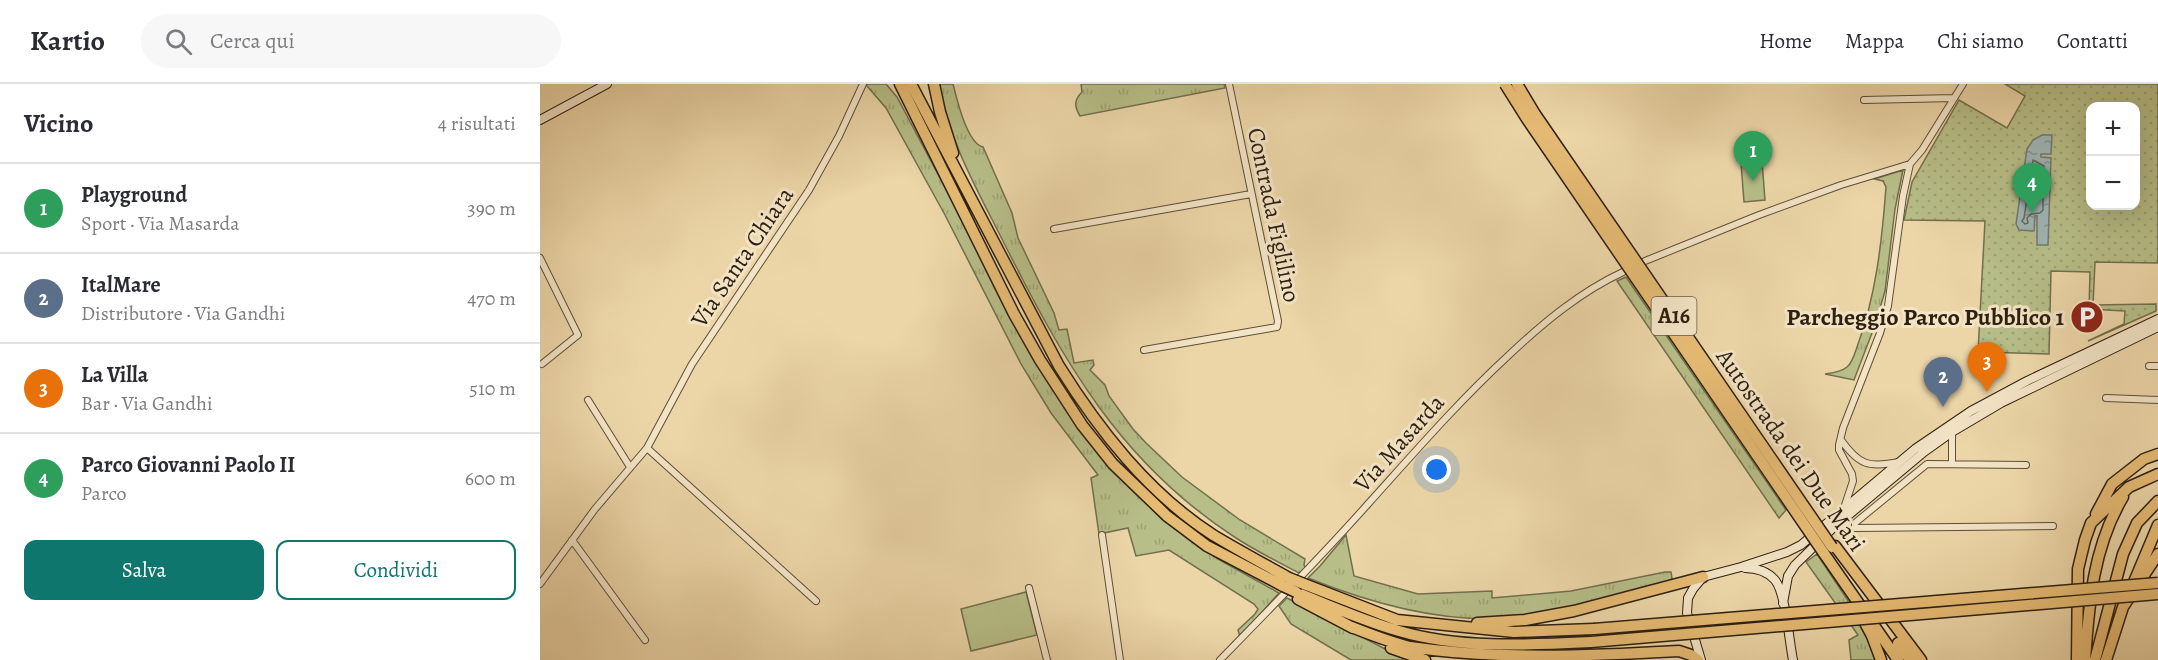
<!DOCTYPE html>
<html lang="it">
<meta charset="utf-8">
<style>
:root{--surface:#fff;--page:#f7f7f7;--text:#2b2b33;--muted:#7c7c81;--line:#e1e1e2;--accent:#0f766e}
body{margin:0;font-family:Alegreya,serif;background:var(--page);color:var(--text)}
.controls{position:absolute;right:18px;top:18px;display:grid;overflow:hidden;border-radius:12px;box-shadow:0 6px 24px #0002}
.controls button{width:54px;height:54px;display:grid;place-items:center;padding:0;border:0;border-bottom:2px solid var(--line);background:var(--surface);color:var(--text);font:30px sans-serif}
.you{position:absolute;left:897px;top:386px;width:21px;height:21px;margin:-15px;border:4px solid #fff;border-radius:50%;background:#1a73e8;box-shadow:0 0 0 9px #1a73e833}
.badge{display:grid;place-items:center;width:39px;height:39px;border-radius:50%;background:var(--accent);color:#fff;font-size:20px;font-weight:700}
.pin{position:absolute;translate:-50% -50px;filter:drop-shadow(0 2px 3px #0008)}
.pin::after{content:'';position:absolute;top:32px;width:21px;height:18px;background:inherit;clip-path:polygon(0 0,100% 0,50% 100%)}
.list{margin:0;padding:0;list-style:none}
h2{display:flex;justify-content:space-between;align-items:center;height:78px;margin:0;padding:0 24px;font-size:26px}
h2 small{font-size:20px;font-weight:400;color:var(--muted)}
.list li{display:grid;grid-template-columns:39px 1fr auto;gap:18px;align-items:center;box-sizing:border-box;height:90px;padding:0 24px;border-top:2px solid var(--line)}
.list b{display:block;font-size:22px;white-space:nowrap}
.list p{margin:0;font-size:20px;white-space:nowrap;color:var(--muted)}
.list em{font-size:20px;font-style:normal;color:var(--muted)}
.actions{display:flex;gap:12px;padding:18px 24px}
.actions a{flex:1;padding:14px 0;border:2px solid var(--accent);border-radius:12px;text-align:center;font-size:21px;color:var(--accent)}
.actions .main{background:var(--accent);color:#fff}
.icon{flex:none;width:33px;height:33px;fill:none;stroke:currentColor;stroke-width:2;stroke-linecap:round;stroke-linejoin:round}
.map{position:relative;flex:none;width:1618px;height:576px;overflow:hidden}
header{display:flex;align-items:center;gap:36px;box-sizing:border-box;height:84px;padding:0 30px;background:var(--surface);border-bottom:2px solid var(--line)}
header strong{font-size:28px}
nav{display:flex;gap:33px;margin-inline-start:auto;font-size:21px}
.search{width:420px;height:54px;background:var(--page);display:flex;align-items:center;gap:15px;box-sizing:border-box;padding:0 21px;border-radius:33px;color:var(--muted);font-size:22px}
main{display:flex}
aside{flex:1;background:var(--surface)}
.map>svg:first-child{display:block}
.grass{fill:url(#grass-tufts);stroke:#726f4c;stroke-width:1.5}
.park{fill:url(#park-dots);stroke:#726f4c;stroke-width:1.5;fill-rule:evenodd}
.pitch{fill:#b7be88;stroke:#726f4c;stroke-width:1.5}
.water{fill:url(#water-ripples);stroke:#717a73;stroke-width:1.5}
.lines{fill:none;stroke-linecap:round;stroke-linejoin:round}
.shore{stroke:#666b62;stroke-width:1.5}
.street-casing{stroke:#5d4e36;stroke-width:8}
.secondary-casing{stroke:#2d2010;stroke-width:10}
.highway-casing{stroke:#2d2010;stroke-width:13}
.street{stroke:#f3e4c6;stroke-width:6}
.secondary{stroke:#f3e4c6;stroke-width:8}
.highway{stroke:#e6bb74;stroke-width:10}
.highway-bridge-casing{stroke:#2d2010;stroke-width:13;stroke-linecap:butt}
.highway-bridge{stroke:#e6bb74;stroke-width:10}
.labels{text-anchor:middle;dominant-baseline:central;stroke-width:6;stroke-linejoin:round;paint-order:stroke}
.shield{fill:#f3e4c6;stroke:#685b47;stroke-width:1.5}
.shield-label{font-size:22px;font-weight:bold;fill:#2d2010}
.street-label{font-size:24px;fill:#2d2010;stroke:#f3e4c6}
.poi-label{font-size:24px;font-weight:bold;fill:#2d2010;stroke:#f3e4c6;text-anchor:end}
</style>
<header>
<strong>Kartio</strong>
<div class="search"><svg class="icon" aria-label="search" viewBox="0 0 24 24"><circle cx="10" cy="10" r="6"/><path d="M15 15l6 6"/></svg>Cerca qui</div>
<nav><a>Home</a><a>Mappa</a><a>Chi siamo</a><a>Contatti</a></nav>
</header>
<main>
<aside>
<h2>Vicino<small>4 risultati</small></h2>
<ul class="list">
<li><span class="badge" style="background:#2e9e5b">1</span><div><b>Playground</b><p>Sport · Via Masarda</p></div><em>390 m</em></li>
<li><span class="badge" style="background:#5c6f8a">2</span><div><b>ItalMare</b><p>Distributore · Via Gandhi</p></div><em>470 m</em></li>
<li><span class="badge" style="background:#e8710a">3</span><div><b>La Villa</b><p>Bar · Via Gandhi</p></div><em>510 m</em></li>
<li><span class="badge" style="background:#2e9e5b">4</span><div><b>Parco Giovanni Paolo II</b><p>Parco</p></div><em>600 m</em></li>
</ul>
<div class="actions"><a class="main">Salva</a><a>Condividi</a></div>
</aside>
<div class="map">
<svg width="1618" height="576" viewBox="0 0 1618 576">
<defs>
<pattern id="grass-tufts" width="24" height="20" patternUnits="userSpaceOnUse" patternTransform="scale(1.5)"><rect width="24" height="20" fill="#b7be88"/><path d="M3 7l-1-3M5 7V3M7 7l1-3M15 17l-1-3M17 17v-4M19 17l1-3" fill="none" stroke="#9ea374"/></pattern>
<pattern id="park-dots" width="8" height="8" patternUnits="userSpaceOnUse" patternTransform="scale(1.5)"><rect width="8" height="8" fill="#b7be88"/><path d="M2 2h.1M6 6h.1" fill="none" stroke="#9ea374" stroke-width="1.8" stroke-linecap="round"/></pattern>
<pattern id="water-ripples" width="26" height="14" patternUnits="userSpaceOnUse" patternTransform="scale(1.5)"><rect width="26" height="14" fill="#9fb6b5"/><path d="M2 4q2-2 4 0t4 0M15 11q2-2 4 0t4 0" fill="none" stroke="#829492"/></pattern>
</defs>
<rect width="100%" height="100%" fill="#ecd6a8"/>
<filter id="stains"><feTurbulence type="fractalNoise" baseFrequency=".00333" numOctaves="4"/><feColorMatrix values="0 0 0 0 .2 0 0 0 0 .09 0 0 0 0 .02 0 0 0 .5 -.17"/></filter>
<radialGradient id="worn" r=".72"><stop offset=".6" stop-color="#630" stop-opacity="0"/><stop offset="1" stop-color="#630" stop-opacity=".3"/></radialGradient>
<path class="grass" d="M 327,0 L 346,0 L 357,13 L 482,249 L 533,333 L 641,448 L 678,475 L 739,509 L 700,553 L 698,546 L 715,530 L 718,525 L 714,520 L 629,466 L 596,472 L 588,444 L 559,450 L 551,394 L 558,391 L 511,329 L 481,280 L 405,131 L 346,24 L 327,2 Z
M 399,0 L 413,0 C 417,16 427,59 443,63 L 472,129 L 478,154 L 514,229 L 519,246 L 527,245 L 534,279 L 553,276 L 554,281 L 550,286 L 565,301 L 569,312 L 593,345 L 606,359 L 642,393 L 700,436 L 765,475 L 764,481 L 766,484 L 759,489 C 738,478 716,467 696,454 C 580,379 524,278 464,159 C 438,107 409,58 399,0 Z
M 541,0 L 684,0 L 685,4 L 540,32 C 534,22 534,16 542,8 Z
M 1363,86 L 1355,125 L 1345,207 L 1335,241 L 1314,296 L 1285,290 C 1292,289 1301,288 1307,283 C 1312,279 1315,269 1317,263 C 1336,212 1342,157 1346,103 L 1343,97 L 1334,95 Z
M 1086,193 L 1246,426 L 1239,434 L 1077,197 Z
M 806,451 L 814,492 L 878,510 L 952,507 L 952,514 L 1031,507 L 1125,488 L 1131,488 L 1132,494 L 1129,498 C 1084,511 1038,524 991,532 C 916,543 837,522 768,494 L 780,482 Z
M 1277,470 L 1327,545 L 1339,576 L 1311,576 L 1309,556 L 1318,551 L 1266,478 Z
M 747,514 L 851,568 L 874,576 L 811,576 L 751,540 L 739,522 Z"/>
<path class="park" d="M 1465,0 L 1618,0 L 1618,179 L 1555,178 L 1553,221 L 1616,220 L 1616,227 L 1548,257 L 1584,240 L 1585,227 L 1549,225 L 1550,188 L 1511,187 L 1509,270 L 1438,268 L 1445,137 L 1364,136 L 1372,98 L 1419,16 L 1467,44 L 1485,12 ZM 1550,22 L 1596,22 L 1596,122 L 1550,122 Z"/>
<path class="pitch" d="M 1222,77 L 1225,116 L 1204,118 L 1201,79 Z
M 486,508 L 497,551 L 431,567 L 421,525 Z"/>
<path class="water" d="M 1502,51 L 1512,51 L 1511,70 L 1501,70 L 1501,73 L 1511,74 L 1510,99 L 1501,99 L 1501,101 L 1510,102 L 1508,161 L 1497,161 L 1497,132 L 1495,132 L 1494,147 L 1479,146 L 1476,140 L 1487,65 L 1493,56 Z"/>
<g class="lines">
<path class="shore" d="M 1493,76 L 1504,82 L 1503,91 L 1497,94 L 1495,99 L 1496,105 L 1503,110 L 1503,126 L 1500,129 L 1491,130 L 1487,134 L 1488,139 L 1485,140 L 1482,137 L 1484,134 Z"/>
<defs>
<path id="street" d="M 1324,16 L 1414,14
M 514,145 L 711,110
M 0,174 L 38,251 L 2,280
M 1105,177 L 1219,131 L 1301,101 L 1370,80
M 604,266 L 737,243 L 738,237 L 689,0
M 1609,282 L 1618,282
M 1566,314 L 1618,316
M 48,316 L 90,383
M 1412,348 L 1412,380
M 1301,356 C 1319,381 1328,384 1359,378
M 107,364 L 276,517
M 1486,381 L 1387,380 L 1315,439 L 1315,444 L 1513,442
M 1305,421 L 1313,397 L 1312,390 L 1299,366 L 1299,361 L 1303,344 L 1340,249 L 1348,222 L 1363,112 L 1370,80 L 1382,66 L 1423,0
M 562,451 L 580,576
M 32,456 L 105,556
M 0,500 L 55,425 L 107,364 L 152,280 L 269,106 L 299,52 L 323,0
M 489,504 L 507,576
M 680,576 C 730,525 780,474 828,420 C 874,369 918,318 969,271 C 1003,239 1040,208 1083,188"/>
<path id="secondary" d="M 0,36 L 67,0
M 1205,484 C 1216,484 1227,487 1235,496 C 1246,510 1249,557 1253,576
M 1243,519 L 1248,492 L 1255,481 L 1293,444 L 1384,368 L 1412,348 L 1461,319 L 1618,243
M 1161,576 L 1147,529 L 1148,514 L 1153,505 L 1163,493 L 1201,483 L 1247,468 L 1261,461 L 1375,365 L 1431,327 L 1487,297 L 1618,235"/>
<path id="highway" d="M 360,0 L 474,230 L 500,276 L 542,341 L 573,380 L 627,432 L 667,462 L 743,502
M 371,0 L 519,282 C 559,346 608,409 673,451 C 698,466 724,480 749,494
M 394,0 L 400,28 L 413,69
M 1556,430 L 1572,400 L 1604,375 L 1618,370
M 1295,462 L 1381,576
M 1283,468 L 1358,576
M 1594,498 L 1618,441
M 764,500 L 857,536 L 974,548 L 1054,545
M 756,508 C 790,522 824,537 859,547 C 920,565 989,561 1051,558
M 758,515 L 813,544
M 937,539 L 985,536 L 1034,527 L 1163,493
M 1325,539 L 1332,552 L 1341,576
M 809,542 C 829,550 849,558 870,563 C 958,576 1050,572 1139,567 L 1151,571 L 1158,576
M 1358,559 L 1370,576
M 851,564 L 885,576
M 1537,576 L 1538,485 L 1545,456 L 1551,439 L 1589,403 L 1618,390
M 1545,576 C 1549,519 1553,463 1583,413
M 1555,576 L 1583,470 L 1597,439 L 1618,417
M 1566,576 L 1583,523 L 1618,470"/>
</defs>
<use href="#street" class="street-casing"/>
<use href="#secondary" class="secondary-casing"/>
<use href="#highway" class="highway-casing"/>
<use href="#street" class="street"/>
<use href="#secondary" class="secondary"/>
<use href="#highway" class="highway"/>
<defs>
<path id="highway-bridge" d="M 965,0 L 987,35 L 1283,468
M 977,0 L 995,30 L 1292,463
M 749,494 L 764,500
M 743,502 L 756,508
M 1054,545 L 1618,499
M 1051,558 L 1618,510"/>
</defs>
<use href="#highway-bridge" class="highway-bridge-casing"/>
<use href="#highway-bridge" class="highway-bridge"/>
</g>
<defs>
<symbol id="parking-disc" viewBox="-11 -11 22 22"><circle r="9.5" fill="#8f2418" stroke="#f3e4c6"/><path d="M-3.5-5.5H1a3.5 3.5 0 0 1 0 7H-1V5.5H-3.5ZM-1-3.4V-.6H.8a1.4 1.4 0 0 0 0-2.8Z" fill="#fff"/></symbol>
</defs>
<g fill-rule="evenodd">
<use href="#parking-disc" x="1528" y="214" width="38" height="38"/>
</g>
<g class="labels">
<rect class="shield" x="1111.5" y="213" width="45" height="38" rx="4.5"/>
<g class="shield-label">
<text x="1134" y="232">A16</text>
</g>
<g class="street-label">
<text transform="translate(734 131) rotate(78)">Contrada Figlilino</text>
<text transform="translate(202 173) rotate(-56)">Via Santa Chiara</text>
<text transform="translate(859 359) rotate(-48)">Via Masarda</text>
<text transform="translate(1251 366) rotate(55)">Autostrada dei Due Mari</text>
</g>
<g class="poi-label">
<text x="1524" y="233">Parcheggio Parco Pubblico 1</text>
</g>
</g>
<rect width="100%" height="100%" filter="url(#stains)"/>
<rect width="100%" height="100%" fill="url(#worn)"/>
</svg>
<div class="controls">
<button>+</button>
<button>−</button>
</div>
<div class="you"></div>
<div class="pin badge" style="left:1213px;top:97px;background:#2e9e5b">1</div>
<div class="pin badge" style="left:1403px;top:323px;background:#5c6f8a">2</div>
<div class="pin badge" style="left:1447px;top:308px;background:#e8710a">3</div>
<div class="pin badge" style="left:1492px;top:129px;background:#2e9e5b">4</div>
</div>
</main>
